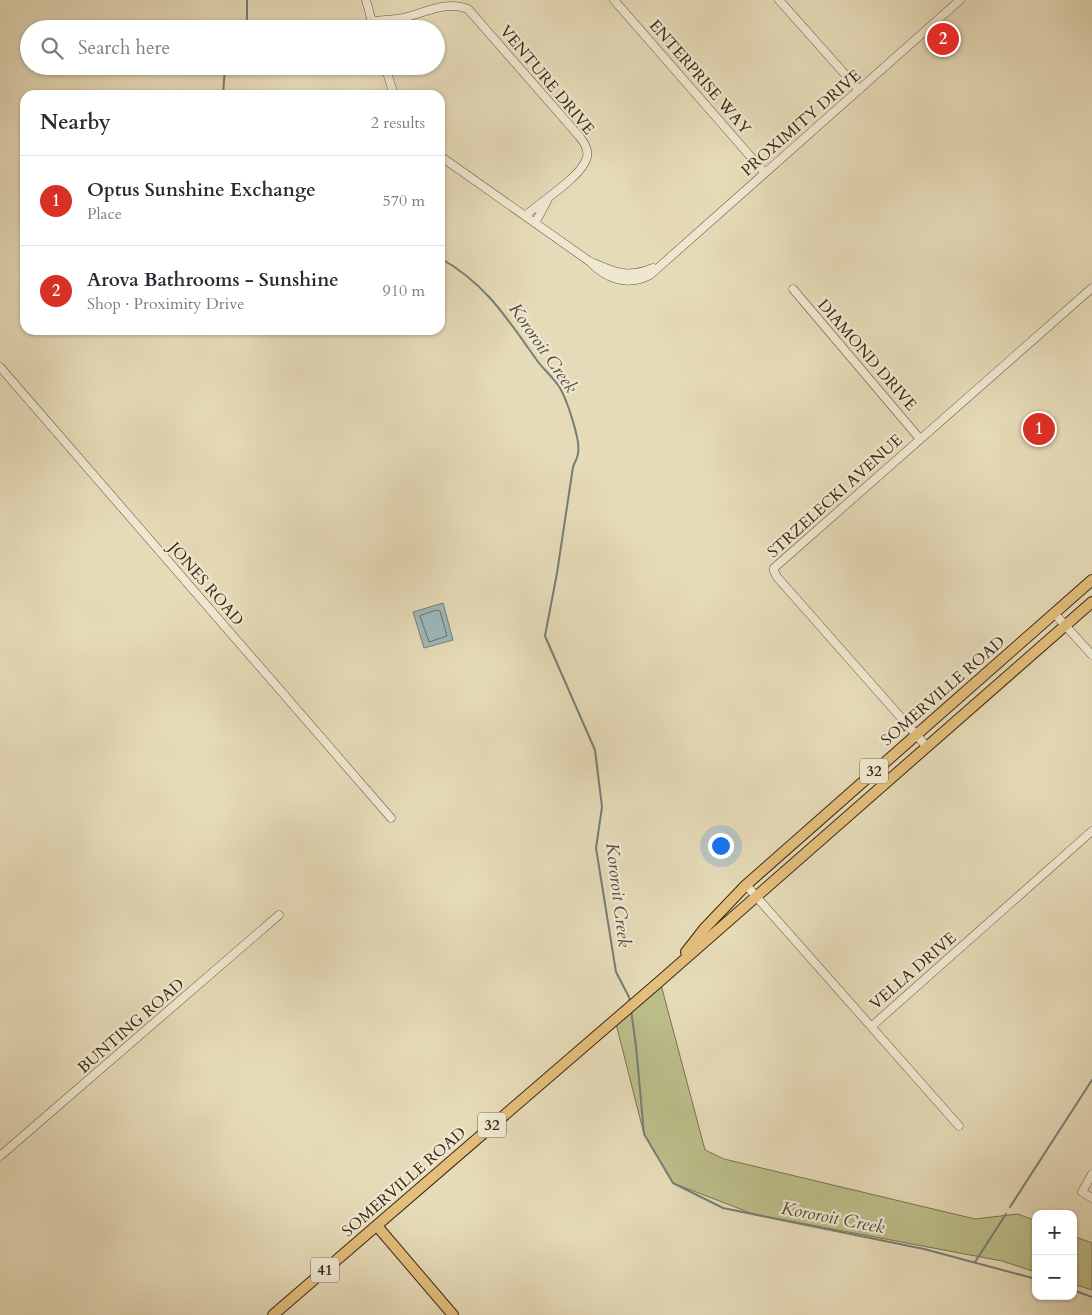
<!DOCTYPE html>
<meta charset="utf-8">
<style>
:root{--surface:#fff;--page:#f2f2f3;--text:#2b2b33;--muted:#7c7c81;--line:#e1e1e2;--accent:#d93025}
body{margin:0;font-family:Cardo,serif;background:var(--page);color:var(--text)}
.controls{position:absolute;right:15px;bottom:15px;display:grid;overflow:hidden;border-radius:10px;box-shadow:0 1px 4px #0004}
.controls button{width:45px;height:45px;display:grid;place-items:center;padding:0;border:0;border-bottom:1px solid var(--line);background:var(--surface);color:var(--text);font:25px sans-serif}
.you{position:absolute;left:720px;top:845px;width:18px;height:18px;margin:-12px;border:4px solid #fff;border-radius:50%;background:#1a73e8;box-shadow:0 0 0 8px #1a73e833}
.badge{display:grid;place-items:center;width:32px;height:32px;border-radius:50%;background:var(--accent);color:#fff;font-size:16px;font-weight:700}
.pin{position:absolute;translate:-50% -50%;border:2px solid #fff;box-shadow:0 1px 5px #0006}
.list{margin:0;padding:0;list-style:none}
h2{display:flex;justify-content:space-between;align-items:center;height:65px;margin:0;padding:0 20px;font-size:21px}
h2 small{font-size:16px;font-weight:400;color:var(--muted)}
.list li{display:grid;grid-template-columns:32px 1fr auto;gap:15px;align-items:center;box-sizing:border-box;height:90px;padding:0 20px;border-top:1px solid var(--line)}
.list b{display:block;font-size:19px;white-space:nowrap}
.list p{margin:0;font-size:16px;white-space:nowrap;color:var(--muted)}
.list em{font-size:16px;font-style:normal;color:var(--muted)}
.icon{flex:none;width:28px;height:28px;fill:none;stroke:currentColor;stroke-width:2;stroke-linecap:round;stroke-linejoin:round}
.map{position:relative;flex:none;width:1092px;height:1315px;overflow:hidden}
.search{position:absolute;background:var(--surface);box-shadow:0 1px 4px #0004;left:20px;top:20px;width:425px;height:55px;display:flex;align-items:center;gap:12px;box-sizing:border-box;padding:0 18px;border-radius:28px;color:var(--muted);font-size:19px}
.panel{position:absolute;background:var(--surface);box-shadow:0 1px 4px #0004;left:20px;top:90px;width:425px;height:245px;border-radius:15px}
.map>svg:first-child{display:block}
.green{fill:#bcbe8a;stroke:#7c724e}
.water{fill:#9db8bb;stroke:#767e77}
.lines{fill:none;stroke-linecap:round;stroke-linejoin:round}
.shore{stroke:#6c7066;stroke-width:1}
.stream{stroke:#767e77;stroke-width:2}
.minor-casing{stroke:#66543b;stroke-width:9}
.major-casing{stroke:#3b2711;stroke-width:12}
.minor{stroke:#efe8d1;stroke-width:8}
.major{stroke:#e3be7c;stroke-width:10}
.labels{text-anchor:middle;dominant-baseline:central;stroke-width:4.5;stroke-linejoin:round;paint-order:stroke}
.shield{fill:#efe8d1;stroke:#71614b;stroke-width:1}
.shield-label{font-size:15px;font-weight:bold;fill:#3b2711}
.street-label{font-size:16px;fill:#3b2711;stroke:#efe8d1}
.water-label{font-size:18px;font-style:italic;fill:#544b3c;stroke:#efe8d1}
</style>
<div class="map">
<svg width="1092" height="1315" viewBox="0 0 1092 1315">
<rect width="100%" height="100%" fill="#e6dbb8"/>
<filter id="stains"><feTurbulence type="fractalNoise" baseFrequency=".004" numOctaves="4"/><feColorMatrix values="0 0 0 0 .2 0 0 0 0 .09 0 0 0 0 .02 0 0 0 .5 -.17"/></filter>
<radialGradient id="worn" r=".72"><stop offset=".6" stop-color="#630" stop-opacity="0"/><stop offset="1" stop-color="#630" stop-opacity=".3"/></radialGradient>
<path class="green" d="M 660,981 L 705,1150 L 724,1159 L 975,1219 L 1018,1214 L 1036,1221 L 1036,1272 L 1002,1261 L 753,1214 L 673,1183 L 644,1134 L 615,1020 Z
M 1073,1236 L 1092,1243 L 1092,1290 L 1073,1284 Z"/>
<path class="water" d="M 443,603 L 453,640 L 424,648 L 413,612 Z"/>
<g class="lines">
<path class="shore" d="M 437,610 L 440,611 L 447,636 L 429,642 L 420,616 Z"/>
<path class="stream" d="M 241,29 L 247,19 L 247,0
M 223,95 L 225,66
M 440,258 C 486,284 506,317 536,359 C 542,368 551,375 558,385 C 566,396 581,441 578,453 C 578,458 574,463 573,467 L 557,573 L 545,636 L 595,750 L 602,807 L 596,848 L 616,972 L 629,997 L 630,1003
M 631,1010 L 636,1046 L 644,1134 L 673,1183 L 723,1208 L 924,1249 L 1036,1279
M 1010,1207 L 1092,1080
M 975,1262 L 1006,1214
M 1073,1290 L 1092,1297"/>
<defs>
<path id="minor" d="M 366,0 L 374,29
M 614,0 L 765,173
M 779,0 L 859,90
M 372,21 C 382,20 393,20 403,18 C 425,13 446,0 468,9 L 579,136 C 584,142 589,149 587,157 C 583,176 540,202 525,216
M 381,29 L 398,20
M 385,66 L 394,95
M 440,156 L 589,261 C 614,272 626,279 653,268
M 535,223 L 548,199
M 589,261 C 606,279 627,287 650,275 L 960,0
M 793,289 L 920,439
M 0,367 L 391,818
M 1054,613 L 1092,655
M 927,747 L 777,577 L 774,571 L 774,568 L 1092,288
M 746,885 L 959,1126
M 872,1026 L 1092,831
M 0,1156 L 279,915
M 1092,1174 L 1082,1192 L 1092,1198"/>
<path id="major" d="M 686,952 L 704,929 L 746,885 L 1092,580
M 377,1226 L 453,1315
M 273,1315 L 660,981 L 1092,602"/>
</defs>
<use href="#minor" class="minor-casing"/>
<use href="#major" class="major-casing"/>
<use href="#minor" class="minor"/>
<use href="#major" class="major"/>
</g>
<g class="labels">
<g class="shield">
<rect x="860" y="758.5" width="28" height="25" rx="4"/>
<rect x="478" y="1112.5" width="28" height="25" rx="4"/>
<rect x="311" y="1257.5" width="28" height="25" rx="4"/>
</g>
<g class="shield-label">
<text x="874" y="771">32</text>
<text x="492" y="1125">32</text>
<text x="325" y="1270">41</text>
</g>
<g class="street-label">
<text transform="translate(700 77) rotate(49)">ENTERPRISE WAY</text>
<text transform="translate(547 80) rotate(50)">VENTURE DRIVE</text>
<text transform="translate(801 123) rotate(-41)">PROXIMITY DRIVE</text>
<text transform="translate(867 355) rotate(49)">DIAMOND DRIVE</text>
<text transform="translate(835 496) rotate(-42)">STRZELECKI AVENUE</text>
<text transform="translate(206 584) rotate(49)">JONES ROAD</text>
<text transform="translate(943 691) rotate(-41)">SOMERVILLE ROAD</text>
<text transform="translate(913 971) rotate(-41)">VELLA DRIVE</text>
<text transform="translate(131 1026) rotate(-41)">BUNTING ROAD</text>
<text transform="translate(404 1182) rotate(-41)">SOMERVILLE ROAD</text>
</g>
<g class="water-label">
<text transform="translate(543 348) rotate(55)">Kororoit Creek</text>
<text transform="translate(618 895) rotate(83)">Kororoit Creek</text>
<text transform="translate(833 1218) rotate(11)">Kororoit Creek</text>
</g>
</g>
<rect width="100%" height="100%" filter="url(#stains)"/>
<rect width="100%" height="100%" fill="url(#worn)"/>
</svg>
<div class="controls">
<button>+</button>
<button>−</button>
</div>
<div class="you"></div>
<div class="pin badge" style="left:1039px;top:429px">1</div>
<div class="pin badge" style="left:943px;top:39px">2</div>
<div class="search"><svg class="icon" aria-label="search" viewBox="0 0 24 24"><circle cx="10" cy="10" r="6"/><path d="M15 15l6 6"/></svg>Search here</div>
<section class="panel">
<h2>Nearby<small>2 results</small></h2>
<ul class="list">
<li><span class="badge">1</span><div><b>Optus Sunshine Exchange</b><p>Place</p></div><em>570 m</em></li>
<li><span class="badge">2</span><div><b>Arova Bathrooms - Sunshine</b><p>Shop · Proximity Drive</p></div><em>910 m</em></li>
</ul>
</section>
</div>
